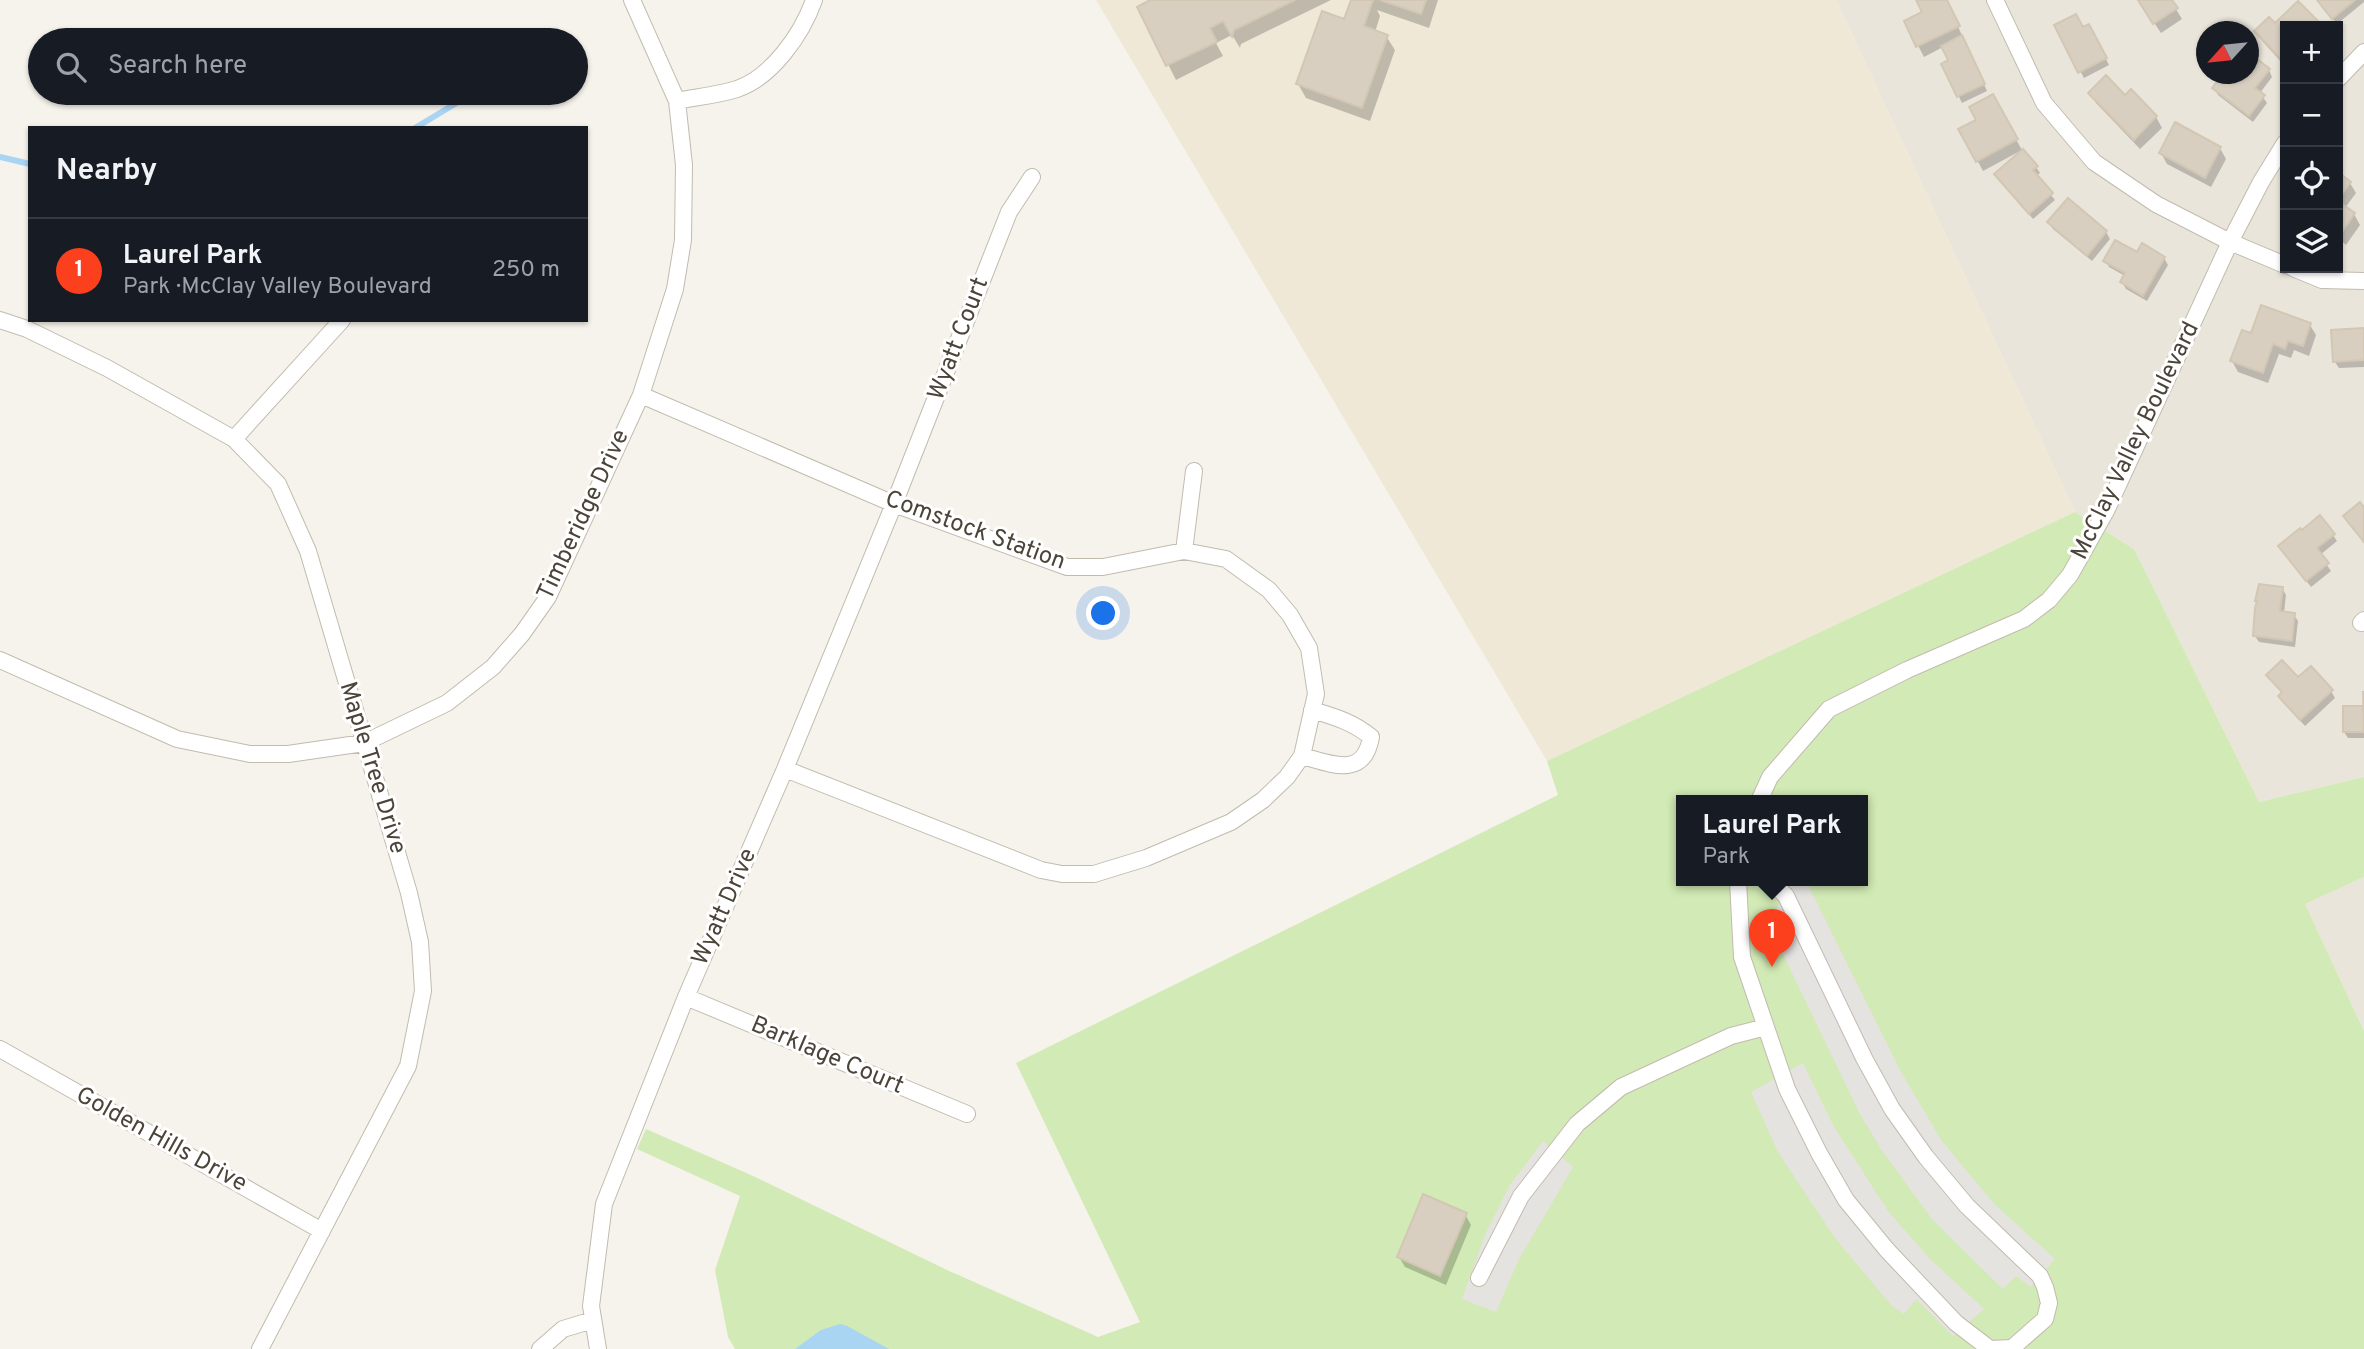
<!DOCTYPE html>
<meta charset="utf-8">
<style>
:root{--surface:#171b24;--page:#242831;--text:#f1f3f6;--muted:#9ea1a6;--line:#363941;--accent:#fc3f1d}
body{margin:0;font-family:Overpass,sans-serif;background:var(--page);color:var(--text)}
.controls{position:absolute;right:21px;top:21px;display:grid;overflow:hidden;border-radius:0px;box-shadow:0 2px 5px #0004}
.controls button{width:63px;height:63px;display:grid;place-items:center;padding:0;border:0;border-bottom:2px solid var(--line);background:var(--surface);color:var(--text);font:35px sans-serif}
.compass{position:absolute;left:2196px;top:21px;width:63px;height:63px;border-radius:50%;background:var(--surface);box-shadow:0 2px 5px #0004;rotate:243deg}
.you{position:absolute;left:1104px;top:614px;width:24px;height:24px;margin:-18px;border:5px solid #fff;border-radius:50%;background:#1a73e8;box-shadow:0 0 0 10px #1a73e833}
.badge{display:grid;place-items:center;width:46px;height:46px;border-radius:50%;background:var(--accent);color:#fff;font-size:23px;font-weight:700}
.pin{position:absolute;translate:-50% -58px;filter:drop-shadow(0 2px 4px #0008)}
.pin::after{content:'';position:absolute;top:37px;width:24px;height:21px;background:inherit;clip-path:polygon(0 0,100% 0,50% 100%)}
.popup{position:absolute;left:1676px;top:795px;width:192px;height:91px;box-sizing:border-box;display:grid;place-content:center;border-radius:0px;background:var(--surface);filter:drop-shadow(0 2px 5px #0005);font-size:23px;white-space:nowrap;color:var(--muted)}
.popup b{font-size:26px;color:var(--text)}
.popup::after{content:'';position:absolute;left:50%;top:100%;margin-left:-14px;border:14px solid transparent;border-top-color:var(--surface)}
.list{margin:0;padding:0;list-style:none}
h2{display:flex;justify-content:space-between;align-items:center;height:91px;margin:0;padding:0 28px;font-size:30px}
h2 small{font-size:23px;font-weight:400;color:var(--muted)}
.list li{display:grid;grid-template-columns:46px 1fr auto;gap:21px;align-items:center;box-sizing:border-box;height:105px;padding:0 28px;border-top:2px solid var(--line)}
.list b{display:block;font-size:26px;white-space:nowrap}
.list p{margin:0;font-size:23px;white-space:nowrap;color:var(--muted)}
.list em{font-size:23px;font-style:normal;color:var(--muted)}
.icon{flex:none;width:38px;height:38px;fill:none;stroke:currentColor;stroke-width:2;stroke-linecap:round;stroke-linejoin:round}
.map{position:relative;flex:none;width:2364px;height:1349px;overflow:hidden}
.search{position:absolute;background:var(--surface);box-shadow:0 2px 5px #0004;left:28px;top:28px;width:560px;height:77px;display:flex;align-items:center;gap:18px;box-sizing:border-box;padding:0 24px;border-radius:38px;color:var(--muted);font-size:26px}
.panel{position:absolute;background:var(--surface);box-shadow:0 2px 5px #0004;left:28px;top:126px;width:560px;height:196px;border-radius:0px}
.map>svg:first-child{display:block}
.residential{fill:#eae5da;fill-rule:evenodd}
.education{fill:#efe8d6}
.green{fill:#d2eab5;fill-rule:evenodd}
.parking{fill:#e5e3e0}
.water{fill:#a9d4f2}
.shadow{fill:#0003}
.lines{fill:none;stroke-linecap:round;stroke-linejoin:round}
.stream{stroke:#a9d4f2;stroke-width:6}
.building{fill:#d8cfc1;stroke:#d3c7b4;stroke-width:2}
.minor-casing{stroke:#c2bbae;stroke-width:18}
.minor{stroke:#fff;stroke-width:16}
.labels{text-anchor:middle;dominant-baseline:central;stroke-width:6;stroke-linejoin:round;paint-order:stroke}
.street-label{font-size:24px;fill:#4b4439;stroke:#fff}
</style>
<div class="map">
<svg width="2364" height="1349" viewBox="0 0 2364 1349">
<rect width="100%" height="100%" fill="#f6f3ec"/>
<path class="residential" d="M 1836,0 L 2364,0 L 2364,777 L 2259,802 L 2134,549 L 2075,512 ZM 2285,26 L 2338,26 L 2338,268 L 2285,268 ZM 2206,32 L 2248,32 L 2248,74 L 2206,74 Z
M 2364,877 L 2364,1031 L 2305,904 Z"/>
<path class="education" d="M 1096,0 L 1836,0 L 2075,512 L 1547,761 Z"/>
<path class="green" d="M 2075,512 L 2134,549 L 2259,802 L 2364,777 L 2364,877 L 2305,904 L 2364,1031 L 2364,1349 L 735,1349 L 728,1337 L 715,1270 L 740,1196 L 637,1149 L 646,1129 L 751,1175 L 947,1270 L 1098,1337 L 1140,1322 L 1016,1063 L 1558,795 L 1547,761 ZM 1681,801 L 1863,801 L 1863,881 L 1681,881 Z"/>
<path class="parking" d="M 1788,881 L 1806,881 L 1900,1070 L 1941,1140 L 1995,1205 L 2055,1259 L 2031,1287 L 2016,1276 L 2003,1289 L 1932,1219 L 1881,1149 L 1860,1114 L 1765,917 L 1778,907 Z
M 1803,1063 L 1834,1127 L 1888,1211 L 1928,1257 L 1984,1309 L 1953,1336 L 1916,1299 L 1904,1314 L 1892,1306 L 1835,1238 L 1778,1152 L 1751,1092 Z
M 1543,1141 L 1573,1167 L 1519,1259 L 1496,1312 L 1462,1299 L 1485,1235 L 1510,1185 Z"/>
<path class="water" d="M 840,1324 L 847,1326 L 889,1349 L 795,1349 L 821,1330 Z"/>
<path class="shadow" d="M 1154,0 L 1331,0 L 1241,44 L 1240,48 L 1232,35 L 1216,43 L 1223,56 L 1176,80 L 1139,7 Z
M 1353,0 L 1438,0 L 1429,28 L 1377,10 L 1380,16 L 1375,32 L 1386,36 L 1395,50 L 1370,121 L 1306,98 L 1298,84 L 1346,21 Z
M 1918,0 L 1946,0 L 1987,91 L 1962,103 L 1943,64 L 1950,61 L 1943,47 L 1924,57 L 1906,22 L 1925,13 Z
M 2139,0 L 2173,0 L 2171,1 L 2182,19 L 2161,33 Z
M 2317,0 L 2364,0 L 2364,2 L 2337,24 Z
M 2298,3 L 2320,26 L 2285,26 L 2285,66 L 2263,42 L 2257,32 L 2275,26 Z
M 2056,26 L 2083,29 L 2089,26 L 2109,65 L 2084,78 Z
M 2269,70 L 2272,77 L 2260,93 L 2267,103 L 2253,122 L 2218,95 L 2214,88 L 2225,74 L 2235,74 L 2238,76 L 2240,74 Z
M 2131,92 L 2156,117 L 2162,128 L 2140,149 L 2096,103 L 2090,93 L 2125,97 Z
M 1992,97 L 2022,150 L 1983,171 L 1961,130 L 1979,120 Z
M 2220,148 L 2226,159 L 2211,187 L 2167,164 L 2161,153 Z
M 2036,167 L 2040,173 L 2036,176 L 2055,200 L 2033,219 L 2000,181 Z
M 2338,174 L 2350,183 L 2356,193 L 2345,208 L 2354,214 L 2360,225 L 2346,245 L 2338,238 Z
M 2068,200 L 2106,232 L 2110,239 L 2092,261 L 2053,229 L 2049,223 Z
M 2138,255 L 2164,258 L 2168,265 L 2147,301 L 2126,289 L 2122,282 L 2125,276 L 2109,267 L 2105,261 Z
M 2310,325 L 2316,335 L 2309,356 L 2294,350 L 2291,358 L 2279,354 L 2268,383 L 2238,372 L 2232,361 L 2252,336 Z
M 2364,330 L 2364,367 L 2339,368 L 2335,362 L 2333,332 Z
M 2333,535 L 2337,541 L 2320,555 L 2331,571 L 2311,587 L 2284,552 Z
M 2282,588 L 2286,595 L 2284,613 L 2294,615 L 2298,621 L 2295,647 L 2259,642 L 2255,636 Z
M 2268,675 L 2298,680 L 2331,691 L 2335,698 L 2305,726 L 2284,703 L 2280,697 L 2283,694 Z
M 2344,708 L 2364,708 L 2364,738 L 2348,738 L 2344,732 Z
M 1465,1214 L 1471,1225 L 1446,1285 L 1405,1267 L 1399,1257 Z"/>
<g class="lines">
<path class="stream" d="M 415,128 L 473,93
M 0,157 L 30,164"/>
</g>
<path class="building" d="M 1150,0 L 1295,0 L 1234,30 L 1232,37 L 1223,21 L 1210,28 L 1217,42 L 1166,66 L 1137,7 Z
M 1351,0 L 1373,0 L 1364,26 L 1388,35 L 1362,108 L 1296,84 L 1322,11 L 1344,19 Z
M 1380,0 L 1426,0 L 1421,14 Z
M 1916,0 L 1947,0 L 1960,26 L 1916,47 L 1904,21 L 1922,12 Z
M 2138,0 L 2172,0 L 2178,8 L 2153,24 Z
M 2317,0 L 2355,0 L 2332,19 Z
M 2298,1 L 2323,26 L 2285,26 L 2285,63 L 2254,31 L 2269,17 L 2275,23 Z
M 2076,14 L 2083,27 L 2089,24 L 2107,58 L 2078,73 L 2054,25 Z
M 1962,35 L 1985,84 L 1957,97 L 1941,64 L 1948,60 L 1941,46 Z
M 2252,55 L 2270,69 L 2255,88 L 2265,95 L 2249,116 L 2212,88 L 2223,74 L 2248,74 L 2248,59 Z
M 2106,75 L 2125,95 L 2131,89 L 2157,116 L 2134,140 L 2088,93 Z
M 1993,94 L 2018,139 L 1976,162 L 1958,129 L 1976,120 L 1969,107 Z
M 2175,122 L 2221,147 L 2205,178 L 2159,153 Z
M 2023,149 L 2038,166 L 2033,170 L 2053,193 L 2029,214 L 1994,174 Z
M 2338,172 L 2351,182 L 2338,200 Z
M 2068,198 L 2107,231 L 2087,256 L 2047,222 Z
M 2338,201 L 2355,213 L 2340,235 L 2338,234 Z
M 2115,240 L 2137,252 L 2142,243 L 2165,257 L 2143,296 L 2120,282 L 2125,273 L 2103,261 Z
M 2261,305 L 2311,323 L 2303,346 L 2288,341 L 2285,349 L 2273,344 L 2263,373 L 2230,361 L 2242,330 L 2251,333 Z
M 2364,328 L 2364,360 L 2333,362 L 2331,330 Z
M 2360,502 L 2364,507 L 2364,542 L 2343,516 Z
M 2320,515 L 2335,534 L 2317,548 L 2329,563 L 2306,581 L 2278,546 L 2300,528 L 2302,530 Z
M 2259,584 L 2283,587 L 2280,611 L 2295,613 L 2292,641 L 2253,636 L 2255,608 L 2257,601 L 2255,601 Z
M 2282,660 L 2298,677 L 2311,666 L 2333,690 L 2300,720 L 2278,696 L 2282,692 L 2266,675 Z
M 2363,691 L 2364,732 L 2343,732 L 2343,706 L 2364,706 Z
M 1423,1194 L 1467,1213 L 1440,1276 L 1397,1257 Z"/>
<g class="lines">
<defs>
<path id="minor" d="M 1995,0 L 2044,103 L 2094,162 L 2156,204 L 2230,242 L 2285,265
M 2338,79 L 2364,52
M 677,101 C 697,97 718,95 737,89 C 772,77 802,34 814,0
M 2293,268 L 2322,280 L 2364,281
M 0,320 L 27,329 L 107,368 L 234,439 L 278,484 L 308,551 L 409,893 L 420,942 L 423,991 L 408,1066 L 260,1349
M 641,395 L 894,504 L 1067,567 L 1103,567 L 1184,551 L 1226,559 L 1269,590 L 1290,615 L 1309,648 L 1316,694 L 1302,756 L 1287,777 L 1263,800 L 1231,822 L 1146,858 L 1094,874 L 1062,874 L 1041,870 L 785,769
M 234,439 L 342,320
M 1184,551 L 1194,471
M 2361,623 L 2364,620
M 0,660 L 177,739 L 250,754 L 288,754 L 364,743 L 447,703 L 493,667 L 522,634 L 548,597 L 641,395 L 675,289 L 683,240 L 684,165 L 677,101 L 632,0
M 1302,756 C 1331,764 1364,779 1371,737 C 1353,722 1335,717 1312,710
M 1759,801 L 1770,777 L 1829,709 L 1907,670 L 2024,619 L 2049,600 L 2070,575 L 2107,509 L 2230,242 L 2261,182 L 2285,143
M 1738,881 L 1742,957 L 1787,1089 L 1819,1153 L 1846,1200 L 1887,1250 L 1956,1323 L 1990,1349 L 2012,1348 L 2045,1319 L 2049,1303 L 2045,1287 L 2040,1276 L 1967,1206 L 1926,1157 L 1892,1109 L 1864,1058 L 1786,896 L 1771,881
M 686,997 L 967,1114
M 0,1049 L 322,1231
M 1479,1278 L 1521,1196 L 1577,1124 L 1621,1087 L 1731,1036 L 1766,1027
M 540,1349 L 563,1329 L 593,1320
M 598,1349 L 591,1306 L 604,1204 L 686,997 L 785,769 L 894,504 L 1009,212 L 1032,177"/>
</defs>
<use href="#minor" class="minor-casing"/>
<use href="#minor" class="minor"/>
</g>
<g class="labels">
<g class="street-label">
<text transform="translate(959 339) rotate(-69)">Wyatt Court</text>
<text transform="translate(2136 441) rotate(-64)">McClay Valley Boulevard</text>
<text transform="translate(584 515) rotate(-65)">Timberidge Drive</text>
<text transform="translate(975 531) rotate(20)">Comstock Station</text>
<text transform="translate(372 768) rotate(73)">Maple Tree Drive</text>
<text transform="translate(725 907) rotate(-66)">Wyatt Drive</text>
<text transform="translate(827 1056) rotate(23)">Barklage Court</text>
<text transform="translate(161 1140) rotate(29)">Golden Hills Drive</text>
</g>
</g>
</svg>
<div class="controls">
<button>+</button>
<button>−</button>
<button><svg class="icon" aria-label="locate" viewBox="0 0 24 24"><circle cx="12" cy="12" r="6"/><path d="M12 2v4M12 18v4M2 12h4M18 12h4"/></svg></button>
<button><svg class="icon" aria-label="layers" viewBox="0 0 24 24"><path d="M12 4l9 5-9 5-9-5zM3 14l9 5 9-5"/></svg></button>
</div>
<svg class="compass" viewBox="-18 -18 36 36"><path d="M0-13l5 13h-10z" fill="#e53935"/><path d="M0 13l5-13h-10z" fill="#9ea1a6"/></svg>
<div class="you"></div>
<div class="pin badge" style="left:1772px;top:967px">1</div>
<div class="popup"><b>Laurel Park</b>Park</div>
<div class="search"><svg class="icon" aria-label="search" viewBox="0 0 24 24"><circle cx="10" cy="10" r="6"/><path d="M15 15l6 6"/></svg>Search here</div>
<section class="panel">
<h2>Nearby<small></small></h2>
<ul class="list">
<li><span class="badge">1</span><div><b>Laurel Park</b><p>Park · McClay Valley Boulevard</p></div><em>250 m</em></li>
</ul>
</section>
</div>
